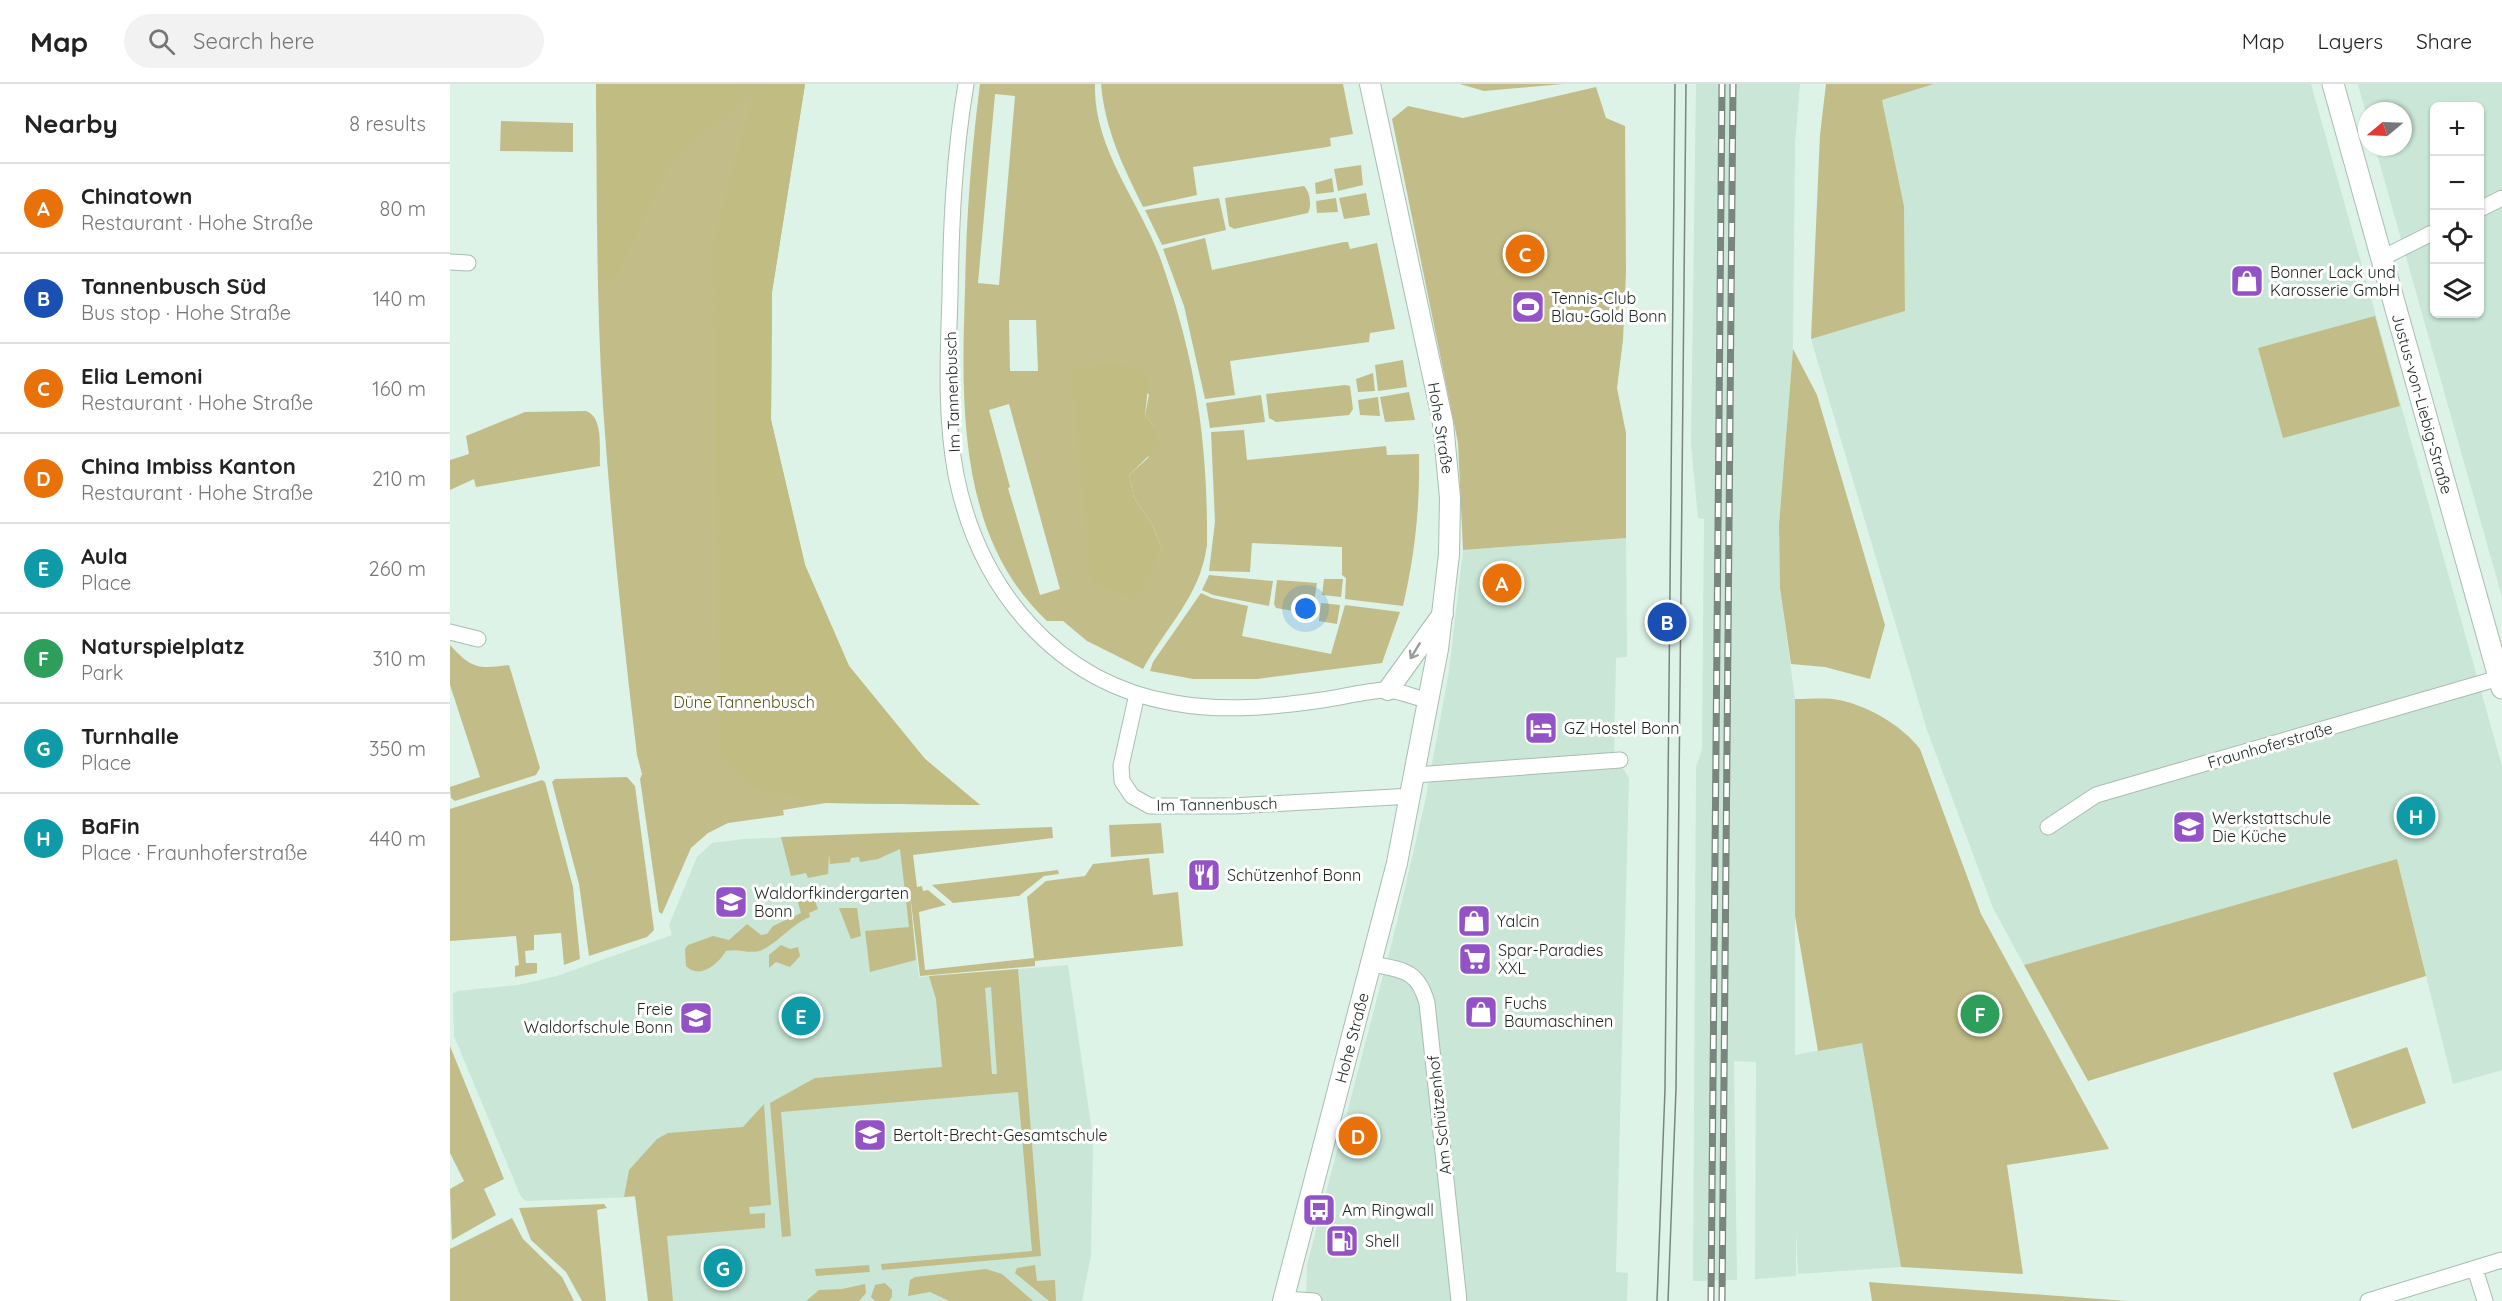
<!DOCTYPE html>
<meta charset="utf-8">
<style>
:root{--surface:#fff;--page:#f2f2f2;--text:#222;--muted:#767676;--line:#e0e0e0;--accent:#7c3aed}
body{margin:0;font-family:Quicksand,sans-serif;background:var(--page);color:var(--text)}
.controls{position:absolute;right:18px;top:18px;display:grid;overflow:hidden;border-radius:9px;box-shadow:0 2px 4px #0004}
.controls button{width:54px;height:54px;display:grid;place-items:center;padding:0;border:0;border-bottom:2px solid var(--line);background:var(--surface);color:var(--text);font:30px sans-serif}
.compass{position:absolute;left:1908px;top:18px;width:54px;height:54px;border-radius:50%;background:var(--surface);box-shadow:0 2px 4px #0004;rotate:251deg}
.you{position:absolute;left:856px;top:525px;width:21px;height:21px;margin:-15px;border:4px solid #fff;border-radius:50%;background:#1a73e8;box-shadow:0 0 0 9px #1a73e833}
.badge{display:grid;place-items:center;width:39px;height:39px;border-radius:50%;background:var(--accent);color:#fff;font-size:20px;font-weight:700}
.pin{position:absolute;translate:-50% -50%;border:3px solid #fff;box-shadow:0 2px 6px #0006}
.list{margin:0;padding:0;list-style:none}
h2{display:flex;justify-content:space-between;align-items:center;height:78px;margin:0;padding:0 24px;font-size:26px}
h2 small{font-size:20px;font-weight:400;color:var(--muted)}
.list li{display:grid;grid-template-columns:39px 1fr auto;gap:18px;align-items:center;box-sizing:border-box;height:90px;padding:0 24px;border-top:2px solid var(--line)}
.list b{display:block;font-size:22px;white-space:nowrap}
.list p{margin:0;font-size:20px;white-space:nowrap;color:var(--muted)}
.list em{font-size:20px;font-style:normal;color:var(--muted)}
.icon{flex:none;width:33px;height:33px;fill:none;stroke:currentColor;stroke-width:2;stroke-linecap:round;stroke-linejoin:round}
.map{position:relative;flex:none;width:2052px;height:1217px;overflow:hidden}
header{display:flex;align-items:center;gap:36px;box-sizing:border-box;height:84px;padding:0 30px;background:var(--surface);border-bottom:2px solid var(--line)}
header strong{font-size:28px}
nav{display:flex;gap:33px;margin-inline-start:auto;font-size:21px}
.search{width:420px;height:54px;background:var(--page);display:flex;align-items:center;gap:15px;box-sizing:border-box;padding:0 21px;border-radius:33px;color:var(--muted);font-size:22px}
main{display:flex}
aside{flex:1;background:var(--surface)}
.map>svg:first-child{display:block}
.built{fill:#c9e6d6;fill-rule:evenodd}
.green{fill:#c2bd88;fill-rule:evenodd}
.forest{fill:#c1bc82}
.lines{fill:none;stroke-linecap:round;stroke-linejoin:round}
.minor-casing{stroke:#a9bdb2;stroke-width:17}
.tertiary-casing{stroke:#a9bdb2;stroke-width:22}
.secondary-casing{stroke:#a9bdb2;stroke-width:23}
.minor{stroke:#fff;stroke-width:15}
.tertiary{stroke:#fff;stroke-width:20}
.secondary{stroke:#fff;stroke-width:21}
.tram{stroke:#78867e;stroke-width:1.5}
.rail-casing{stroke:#78867e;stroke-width:7}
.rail{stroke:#fff;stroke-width:4.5;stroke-dasharray:14;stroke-linecap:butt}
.oneway{stroke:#999d9b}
.labels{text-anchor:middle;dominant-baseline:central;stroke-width:6;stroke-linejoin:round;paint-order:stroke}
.poi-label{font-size:16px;fill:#1d2520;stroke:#fff;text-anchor:start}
.street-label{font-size:16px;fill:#1d2520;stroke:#fff}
.park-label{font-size:16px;fill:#5e5714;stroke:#fff}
</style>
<header>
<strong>Map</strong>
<div class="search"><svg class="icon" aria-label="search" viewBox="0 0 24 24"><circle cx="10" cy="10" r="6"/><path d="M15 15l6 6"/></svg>Search here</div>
<nav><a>Map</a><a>Layers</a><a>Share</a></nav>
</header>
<main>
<aside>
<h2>Nearby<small>8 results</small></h2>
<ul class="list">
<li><span class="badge" style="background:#e8710a">A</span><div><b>Chinatown</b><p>Restaurant · Hohe Straße</p></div><em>80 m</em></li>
<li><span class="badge" style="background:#1a4fb4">B</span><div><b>Tannenbusch Süd</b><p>Bus stop · Hohe Straße</p></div><em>140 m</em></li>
<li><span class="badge" style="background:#e8710a">C</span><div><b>Elia Lemoni</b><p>Restaurant · Hohe Straße</p></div><em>160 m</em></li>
<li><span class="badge" style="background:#e8710a">D</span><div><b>China Imbiss Kanton</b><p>Restaurant · Hohe Straße</p></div><em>210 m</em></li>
<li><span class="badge" style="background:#0f9aa8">E</span><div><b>Aula</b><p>Place</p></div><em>260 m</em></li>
<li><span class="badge" style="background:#2e9e5b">F</span><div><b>Naturspielplatz</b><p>Park</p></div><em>310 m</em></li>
<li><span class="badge" style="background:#0f9aa8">G</span><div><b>Turnhalle</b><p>Place</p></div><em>350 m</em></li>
<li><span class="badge" style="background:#0f9aa8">H</span><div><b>BaFin</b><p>Place · Fraunhoferstraße</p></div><em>440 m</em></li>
</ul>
</aside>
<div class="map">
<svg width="2052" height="1217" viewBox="0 0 2052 1217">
<rect width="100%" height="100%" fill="#ddf3e7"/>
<path class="built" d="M 1246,0 L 1350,0 L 1345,59 L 1343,265 L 1329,441 L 1330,504 L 1345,615 L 1345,971 L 1412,958 L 1451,1183 L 1348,1190 L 1346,1143 L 1346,1192 L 1305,1195 L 1306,978 L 1284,977 L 1287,1196 L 1243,1197 L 1246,683 L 1252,665 L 1254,435 L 1248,434 L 1241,361 Z
M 1484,0 L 1861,0 L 2052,682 L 2052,986 L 2003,1000 L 1947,775 L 1574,881 L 1543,824 L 1477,646 L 1361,255 L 1455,227 L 1454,122 L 1432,16 Z
M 1908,0 L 2052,0 L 2052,513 L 1925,63 L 1953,63 L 1953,27 L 1917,27 L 1917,33 ZM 1984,22 L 2030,22 L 2030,230 L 1984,230 Z
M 1176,454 L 1177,573 L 1166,574 L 1164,671 L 1179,694 L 1166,1188 L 1178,1189 L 1177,1217 L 856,1217 L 857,1181 L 946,842 L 975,718 L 999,587 L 1013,466 Z
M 452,748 L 469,893 L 618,881 L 643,1055 L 641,1171 L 632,1217 L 198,1217 L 185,1113 L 76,1117 L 71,1113 L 4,952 L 3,910 L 8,907 L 68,901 L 107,892 L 222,851 L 219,841 L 247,773 L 262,759 L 294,755 Z"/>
<path class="green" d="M 146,0 L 355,0 L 322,208 L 321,336 L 355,481 L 399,582 L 475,675 L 530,721 L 376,719 L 333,726 L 334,731 L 329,732 L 278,739 L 258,749 L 241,764 L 212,830 L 209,828 L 190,695 L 192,690 L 187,671 C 173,555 161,439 153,322 C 146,215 147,108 146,0 Z
M 530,0 L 645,0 C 643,67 693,121 713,182 C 746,278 758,360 757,461 C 750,513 717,541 693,585 L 637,557 L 613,537 L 597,537 C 508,454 511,320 515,208 C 516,138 521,70 530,0 ZM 545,10 L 565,12 L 549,201 L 528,199 ZM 559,236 L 586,236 L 588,287 L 560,287 ZM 621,287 L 699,310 L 695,332 L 705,343 L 698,374 L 679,391 L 684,414 L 702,440 L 712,465 L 701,483 ZM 559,320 L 610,505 L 590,511 L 558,404 L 560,403 L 539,326 Z
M 651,0 L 893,0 L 903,50 L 880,54 L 881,62 L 877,63 L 743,83 L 747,111 L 693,123 C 673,82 655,46 651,0 Z
M 1010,0 L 1113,0 L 1034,7 Z
M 1376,0 L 1484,0 L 1432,16 L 1454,122 L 1455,227 L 1361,255 L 1370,51 Z
M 1146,3 L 1156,34 L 1175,42 L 1176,189 L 1173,256 L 1167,304 L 1176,349 L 1176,454 L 1013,466 L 1008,359 L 942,35 L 958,22 L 1013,34 Z
M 51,37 L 123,39 L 123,68 L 50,67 Z
M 911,81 L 913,101 L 888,107 L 884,85 Z
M 882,94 L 884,108 L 866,110 L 865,99 Z
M 854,102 C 860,107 862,122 858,129 L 784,145 L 779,142 L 775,114 Z
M 916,109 L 920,131 L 894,135 L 889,114 Z
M 769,114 L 776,146 L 712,161 L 695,126 Z
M 886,114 L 888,128 L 867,129 L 866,117 Z
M 755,154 L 762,186 L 894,158 L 898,158 L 900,165 L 927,159 L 945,245 L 920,249 L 919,258 L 780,277 L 785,311 L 755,315 L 734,222 L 713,165 Z
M 1925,232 L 1950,322 L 1833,354 L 1808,264 Z
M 1343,265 L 1367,311 L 1435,541 L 1420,595 L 1375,583 L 1341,580 L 1330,504 L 1329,441 Z
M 953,276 L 957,303 L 928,307 L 925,281 Z
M 923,289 L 925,307 L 908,308 L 906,295 Z
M 895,301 L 900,302 L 903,325 L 899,331 L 826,338 L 819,334 L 816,310 Z
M 959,308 L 965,336 L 935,338 L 930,313 Z
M 811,311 L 815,338 L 760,344 L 756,319 Z
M 928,313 L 930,332 L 910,331 L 908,316 Z
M 136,327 C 154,333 149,365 150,382 L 26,403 L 24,395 L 0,406 L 0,376 L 19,370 L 16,352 L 75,328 Z
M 794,346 L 797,376 L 936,362 L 937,371 L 969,370 C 970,423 965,470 953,522 L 895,515 L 896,494 L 892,491 L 892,463 L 802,459 L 800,488 L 759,487 L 765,438 L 761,348 Z
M 759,491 L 823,497 L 819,522 L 763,511 L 752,506 Z
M 874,495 L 893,495 L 891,513 L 872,511 Z
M 827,496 L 867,499 L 862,530 L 826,524 L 824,520 Z
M 751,509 L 762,514 L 798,522 L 792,552 L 881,570 L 895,521 L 950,528 L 932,579 L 807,595 L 743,595 L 700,587 L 703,578 Z
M 871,519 L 890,521 L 887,540 L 869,537 Z
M 0,561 C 22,585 28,585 59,581 L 90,684 L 86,691 L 5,717 L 1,714 L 0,703 L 30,693 L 0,601 Z
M 1345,615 C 1357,615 1371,614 1383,615 C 1414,619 1452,641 1470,665 L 1531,830 L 1659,1065 L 1557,1081 L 1573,1190 L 1451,1183 L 1412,959 L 1368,967 L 1345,832 Z
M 177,693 L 185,702 L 204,846 L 197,853 L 139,872 L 129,800 L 102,698 L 105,695 Z
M 92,696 L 95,698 L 123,803 L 130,875 L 114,881 L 111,849 L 84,851 L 84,866 L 75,867 L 76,879 L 87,879 L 87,889 L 65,893 L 65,882 L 69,881 L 66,852 L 0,857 L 0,725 Z
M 711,739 L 714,769 L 661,773 L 659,741 Z
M 602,743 L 603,754 L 463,771 L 467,803 L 472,802 L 473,807 L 478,806 L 496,821 L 469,828 L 475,886 L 584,874 L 577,813 L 596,797 L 635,792 L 643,780 L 699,774 L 703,811 L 728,808 L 733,862 L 585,877 L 585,882 L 470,892 L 460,810 L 466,876 L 420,888 L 415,847 L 459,843 L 450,765 L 428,775 L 410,778 L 409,773 L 401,774 L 400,778 L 380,780 L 379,770 L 378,790 L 358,794 L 356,789 L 341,792 L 331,753 Z
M 1947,775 L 1976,892 L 1638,997 L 1574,881 Z
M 608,786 L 609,790 L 594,792 L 569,812 L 503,819 L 482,801 Z
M 360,804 L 368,825 L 359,829 L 360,833 C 343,839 325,862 309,867 C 298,870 287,864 276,867 C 268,880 250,896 236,882 L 235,865 L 238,861 L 263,852 L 279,856 L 297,840 L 311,851 L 317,850 L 323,842 L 351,829 L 345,808 Z
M 389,824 L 407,824 L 411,852 L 401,855 Z
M 331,861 L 340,865 L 348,863 L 350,872 L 340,883 L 326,878 L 319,884 L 319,871 Z
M 568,885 L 591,1172 L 432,1186 L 431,1180 L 582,1167 L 568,1008 L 331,1028 L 341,1152 L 332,1153 L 320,1019 L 365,994 L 492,983 L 486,915 L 479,892 ZM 541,903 L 547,990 L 542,990 L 535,904 Z
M 0,962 L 54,1095 L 34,1105 L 46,1131 L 2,1156 L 0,1105 L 14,1097 L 0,1069 Z
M 1957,963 L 1976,1019 L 1902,1045 L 1883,989 Z
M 314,1020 L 321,1121 L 299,1123 L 300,1130 L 315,1129 L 315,1144 L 217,1152 L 223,1217 L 198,1217 L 185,1112 L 174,1113 L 179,1086 L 207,1055 L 218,1049 L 293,1043 Z
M 154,1120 L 157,1124 L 147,1126 L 156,1217 L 132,1217 L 116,1188 L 81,1156 L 69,1124 Z
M 62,1134 L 73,1155 L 112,1193 L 124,1217 L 0,1217 L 0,1165 Z
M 419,1181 L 420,1188 L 366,1192 L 365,1185 Z
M 585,1181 L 587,1197 L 605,1196 L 606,1217 L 599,1217 L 565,1189 L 567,1184 Z
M 536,1185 L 552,1190 L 583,1217 L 499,1217 L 480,1208 L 458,1212 L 460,1196 L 465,1193 Z
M 1419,1198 L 1431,1199 L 1677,1217 L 1422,1217 Z
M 435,1199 L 442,1206 L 442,1213 L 439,1217 L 425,1217 L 421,1213 L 425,1201 Z
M 415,1200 L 416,1209 L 409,1217 L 356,1217 L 369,1206 L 392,1205 Z"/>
<path class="forest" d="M 146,0 L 355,0 L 322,208 L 321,336 L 355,481 L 399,582 L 475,675 L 530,721 L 376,719 L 300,703 L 270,674 L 263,158 L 304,5 L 221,79 L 166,193 L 149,200 Z
M 654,279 L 688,283 L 699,294 L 695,332 L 705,343 L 710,361 L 679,391 L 684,414 L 702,440 L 712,465 L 686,515 L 641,499 L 621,287 Z"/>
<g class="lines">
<defs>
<path id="minor" d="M 516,0 C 504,71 501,141 500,212 C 498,271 495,333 506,391 C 529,505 606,599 724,619 C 774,628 823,623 872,616 C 893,613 915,607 936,606 C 949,606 966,614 979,617
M 2030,125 L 2052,114
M 1932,174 L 1984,148
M 0,178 L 18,179
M 0,548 L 28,555
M 687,610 L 671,682 L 672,697 L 682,712 L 700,722 L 783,722 L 962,712
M 965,691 L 1170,676
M 1598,743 L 1646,711 L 2049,594
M 922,880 C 953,886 968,886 977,919 L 1009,1217
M 2025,1185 L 2035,1217
M 834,1215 L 864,1217
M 1918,1217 L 2052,1176"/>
<g id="tertiary">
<path d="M 938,606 L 993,530"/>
<path id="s1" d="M 833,1217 L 947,779 L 988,565 L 999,470 L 1000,414 L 993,339 L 920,0"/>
</g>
<g id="secondary">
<path id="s2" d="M 1883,0 L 2052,604"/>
</g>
</defs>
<use href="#minor" class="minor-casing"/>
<use href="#tertiary" class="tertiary-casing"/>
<use href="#secondary" class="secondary-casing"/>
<use href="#minor" class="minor"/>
<use href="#tertiary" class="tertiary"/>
<use href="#secondary" class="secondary"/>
<path class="tram" d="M 1207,1217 L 1215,1005 L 1225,0
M 1218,1217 L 1226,1005 L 1236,0"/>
<defs>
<path id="rail" d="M 1261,1217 L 1272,0
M 1272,1217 L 1283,0"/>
</defs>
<use href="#rail" class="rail-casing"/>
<use href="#rail" class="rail"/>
</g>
<defs><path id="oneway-shaft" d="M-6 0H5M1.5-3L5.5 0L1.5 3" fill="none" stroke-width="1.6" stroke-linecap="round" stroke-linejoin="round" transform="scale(1.5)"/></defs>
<use class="oneway" href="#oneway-shaft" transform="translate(965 567) rotate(121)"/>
<defs>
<symbol id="shop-square" viewBox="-11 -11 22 22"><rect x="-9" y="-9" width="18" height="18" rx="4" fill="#9452c7" stroke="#fff"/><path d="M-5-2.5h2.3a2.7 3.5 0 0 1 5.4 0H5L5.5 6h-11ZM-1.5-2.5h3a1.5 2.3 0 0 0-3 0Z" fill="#fff"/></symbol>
<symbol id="stadium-square" viewBox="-11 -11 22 22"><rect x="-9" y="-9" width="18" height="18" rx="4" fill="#9452c7" stroke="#fff"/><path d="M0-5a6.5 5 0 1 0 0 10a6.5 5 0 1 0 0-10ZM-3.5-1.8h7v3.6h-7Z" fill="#fff"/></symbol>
<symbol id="hotel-square" viewBox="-11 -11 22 22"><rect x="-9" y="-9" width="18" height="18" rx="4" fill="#9452c7" stroke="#fff"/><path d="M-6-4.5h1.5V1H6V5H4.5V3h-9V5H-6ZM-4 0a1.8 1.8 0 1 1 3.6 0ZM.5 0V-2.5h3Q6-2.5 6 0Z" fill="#fff"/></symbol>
<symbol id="school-square" viewBox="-11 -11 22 22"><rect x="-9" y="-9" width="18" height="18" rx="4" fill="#9452c7" stroke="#fff"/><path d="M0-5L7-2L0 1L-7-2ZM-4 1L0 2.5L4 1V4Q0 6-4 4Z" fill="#fff"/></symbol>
<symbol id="restaurant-square" viewBox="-11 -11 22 22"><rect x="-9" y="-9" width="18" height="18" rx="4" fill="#9452c7" stroke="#fff"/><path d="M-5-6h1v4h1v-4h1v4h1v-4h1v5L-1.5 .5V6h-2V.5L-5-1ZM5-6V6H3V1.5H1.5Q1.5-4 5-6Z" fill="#fff"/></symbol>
<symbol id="supermarket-square" viewBox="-11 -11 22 22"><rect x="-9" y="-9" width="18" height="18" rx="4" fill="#9452c7" stroke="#fff"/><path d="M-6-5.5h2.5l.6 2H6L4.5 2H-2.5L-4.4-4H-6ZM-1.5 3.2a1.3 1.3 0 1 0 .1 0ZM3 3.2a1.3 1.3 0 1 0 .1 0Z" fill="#fff"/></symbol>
<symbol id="bus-square" viewBox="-11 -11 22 22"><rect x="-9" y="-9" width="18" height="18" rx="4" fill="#9452c7" stroke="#fff"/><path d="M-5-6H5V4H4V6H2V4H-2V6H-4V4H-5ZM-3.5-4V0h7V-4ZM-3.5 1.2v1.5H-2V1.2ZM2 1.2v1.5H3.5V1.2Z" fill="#fff"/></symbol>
<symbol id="fuel-square" viewBox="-11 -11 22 22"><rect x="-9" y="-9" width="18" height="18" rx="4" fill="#9452c7" stroke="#fff"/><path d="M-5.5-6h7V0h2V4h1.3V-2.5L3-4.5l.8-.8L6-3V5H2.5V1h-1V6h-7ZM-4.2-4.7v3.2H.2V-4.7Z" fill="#fff"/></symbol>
</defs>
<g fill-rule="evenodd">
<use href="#shop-square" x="1778" y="178" width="38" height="38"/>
<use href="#stadium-square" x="1059" y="204" width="38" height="38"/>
<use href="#hotel-square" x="1072" y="625" width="38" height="38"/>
<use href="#school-square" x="1720" y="724" width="38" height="38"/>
<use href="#restaurant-square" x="735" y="772" width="38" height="38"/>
<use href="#school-square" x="262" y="799" width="38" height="38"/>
<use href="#shop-square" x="1005" y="818" width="38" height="38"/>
<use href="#supermarket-square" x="1006" y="856" width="38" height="38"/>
<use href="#shop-square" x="1012" y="909" width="38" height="38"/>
<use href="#school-square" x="227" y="915" width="38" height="38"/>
<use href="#school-square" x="401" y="1032" width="38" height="38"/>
<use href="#bus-square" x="850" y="1107" width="38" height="38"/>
<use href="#fuel-square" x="873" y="1138" width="38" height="38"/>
</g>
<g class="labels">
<g class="poi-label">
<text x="1820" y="188">Bonner Lack und<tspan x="1820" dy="18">Karosserie GmbH</tspan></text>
<text x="1101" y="214">Tennis-Club<tspan x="1101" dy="18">Blau-Gold Bonn</tspan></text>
<text x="1114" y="644">GZ Hostel Bonn</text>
<text x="1762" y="734">Werkstattschule<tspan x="1762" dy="18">Die Küche</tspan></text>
<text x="777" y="791">Schützenhof Bonn</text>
<text x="304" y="809">Waldorfkindergarten<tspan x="304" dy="18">Bonn</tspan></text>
<text x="1047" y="837">Yalcin</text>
<text x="1048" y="866">Spar-Paradies<tspan x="1048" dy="18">XXL</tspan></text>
<text x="1054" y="919">Fuchs<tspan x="1054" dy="18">Baumaschinen</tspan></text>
<text x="223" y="925" text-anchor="end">Freie<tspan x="223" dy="18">Waldorfschule Bonn</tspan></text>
<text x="443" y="1051">Bertolt-Brecht-Gesamtschule</text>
<text x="892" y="1126">Am Ringwall</text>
<text x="915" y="1157">Shell</text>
</g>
<g class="street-label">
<text transform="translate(502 308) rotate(-92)">Im Tannenbusch</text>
<text stroke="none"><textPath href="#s2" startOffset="332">Justus-von-Liebig-Straße</textPath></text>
<text transform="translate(991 344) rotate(81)">Hohe Straße</text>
<text transform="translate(1820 661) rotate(-16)">Fraunhoferstraße</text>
<text transform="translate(767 720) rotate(-1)">Im Tannenbusch</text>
<text stroke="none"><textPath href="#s1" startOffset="272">Hohe Straße</textPath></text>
<text transform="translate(989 1031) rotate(-96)">Am Schützenhof</text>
</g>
<g class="park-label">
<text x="294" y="618">Düne Tannenbusch</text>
</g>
</g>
</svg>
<div class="controls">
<button>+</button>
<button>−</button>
<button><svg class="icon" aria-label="locate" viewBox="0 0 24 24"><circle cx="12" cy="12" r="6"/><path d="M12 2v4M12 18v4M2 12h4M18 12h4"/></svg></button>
<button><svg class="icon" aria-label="layers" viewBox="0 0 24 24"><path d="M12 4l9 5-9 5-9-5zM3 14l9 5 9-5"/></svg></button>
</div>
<svg class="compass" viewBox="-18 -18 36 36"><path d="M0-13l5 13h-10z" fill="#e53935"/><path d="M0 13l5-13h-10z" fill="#767676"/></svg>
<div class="you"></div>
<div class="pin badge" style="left:1052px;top:499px;background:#e8710a">A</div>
<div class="pin badge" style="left:1217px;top:538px;background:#1a4fb4">B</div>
<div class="pin badge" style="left:1075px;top:170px;background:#e8710a">C</div>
<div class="pin badge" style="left:908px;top:1052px;background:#e8710a">D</div>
<div class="pin badge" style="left:351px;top:932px;background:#0f9aa8">E</div>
<div class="pin badge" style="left:1530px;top:930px;background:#2e9e5b">F</div>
<div class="pin badge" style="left:273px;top:1184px;background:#0f9aa8">G</div>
<div class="pin badge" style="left:1966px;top:732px;background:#0f9aa8">H</div>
</div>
</main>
